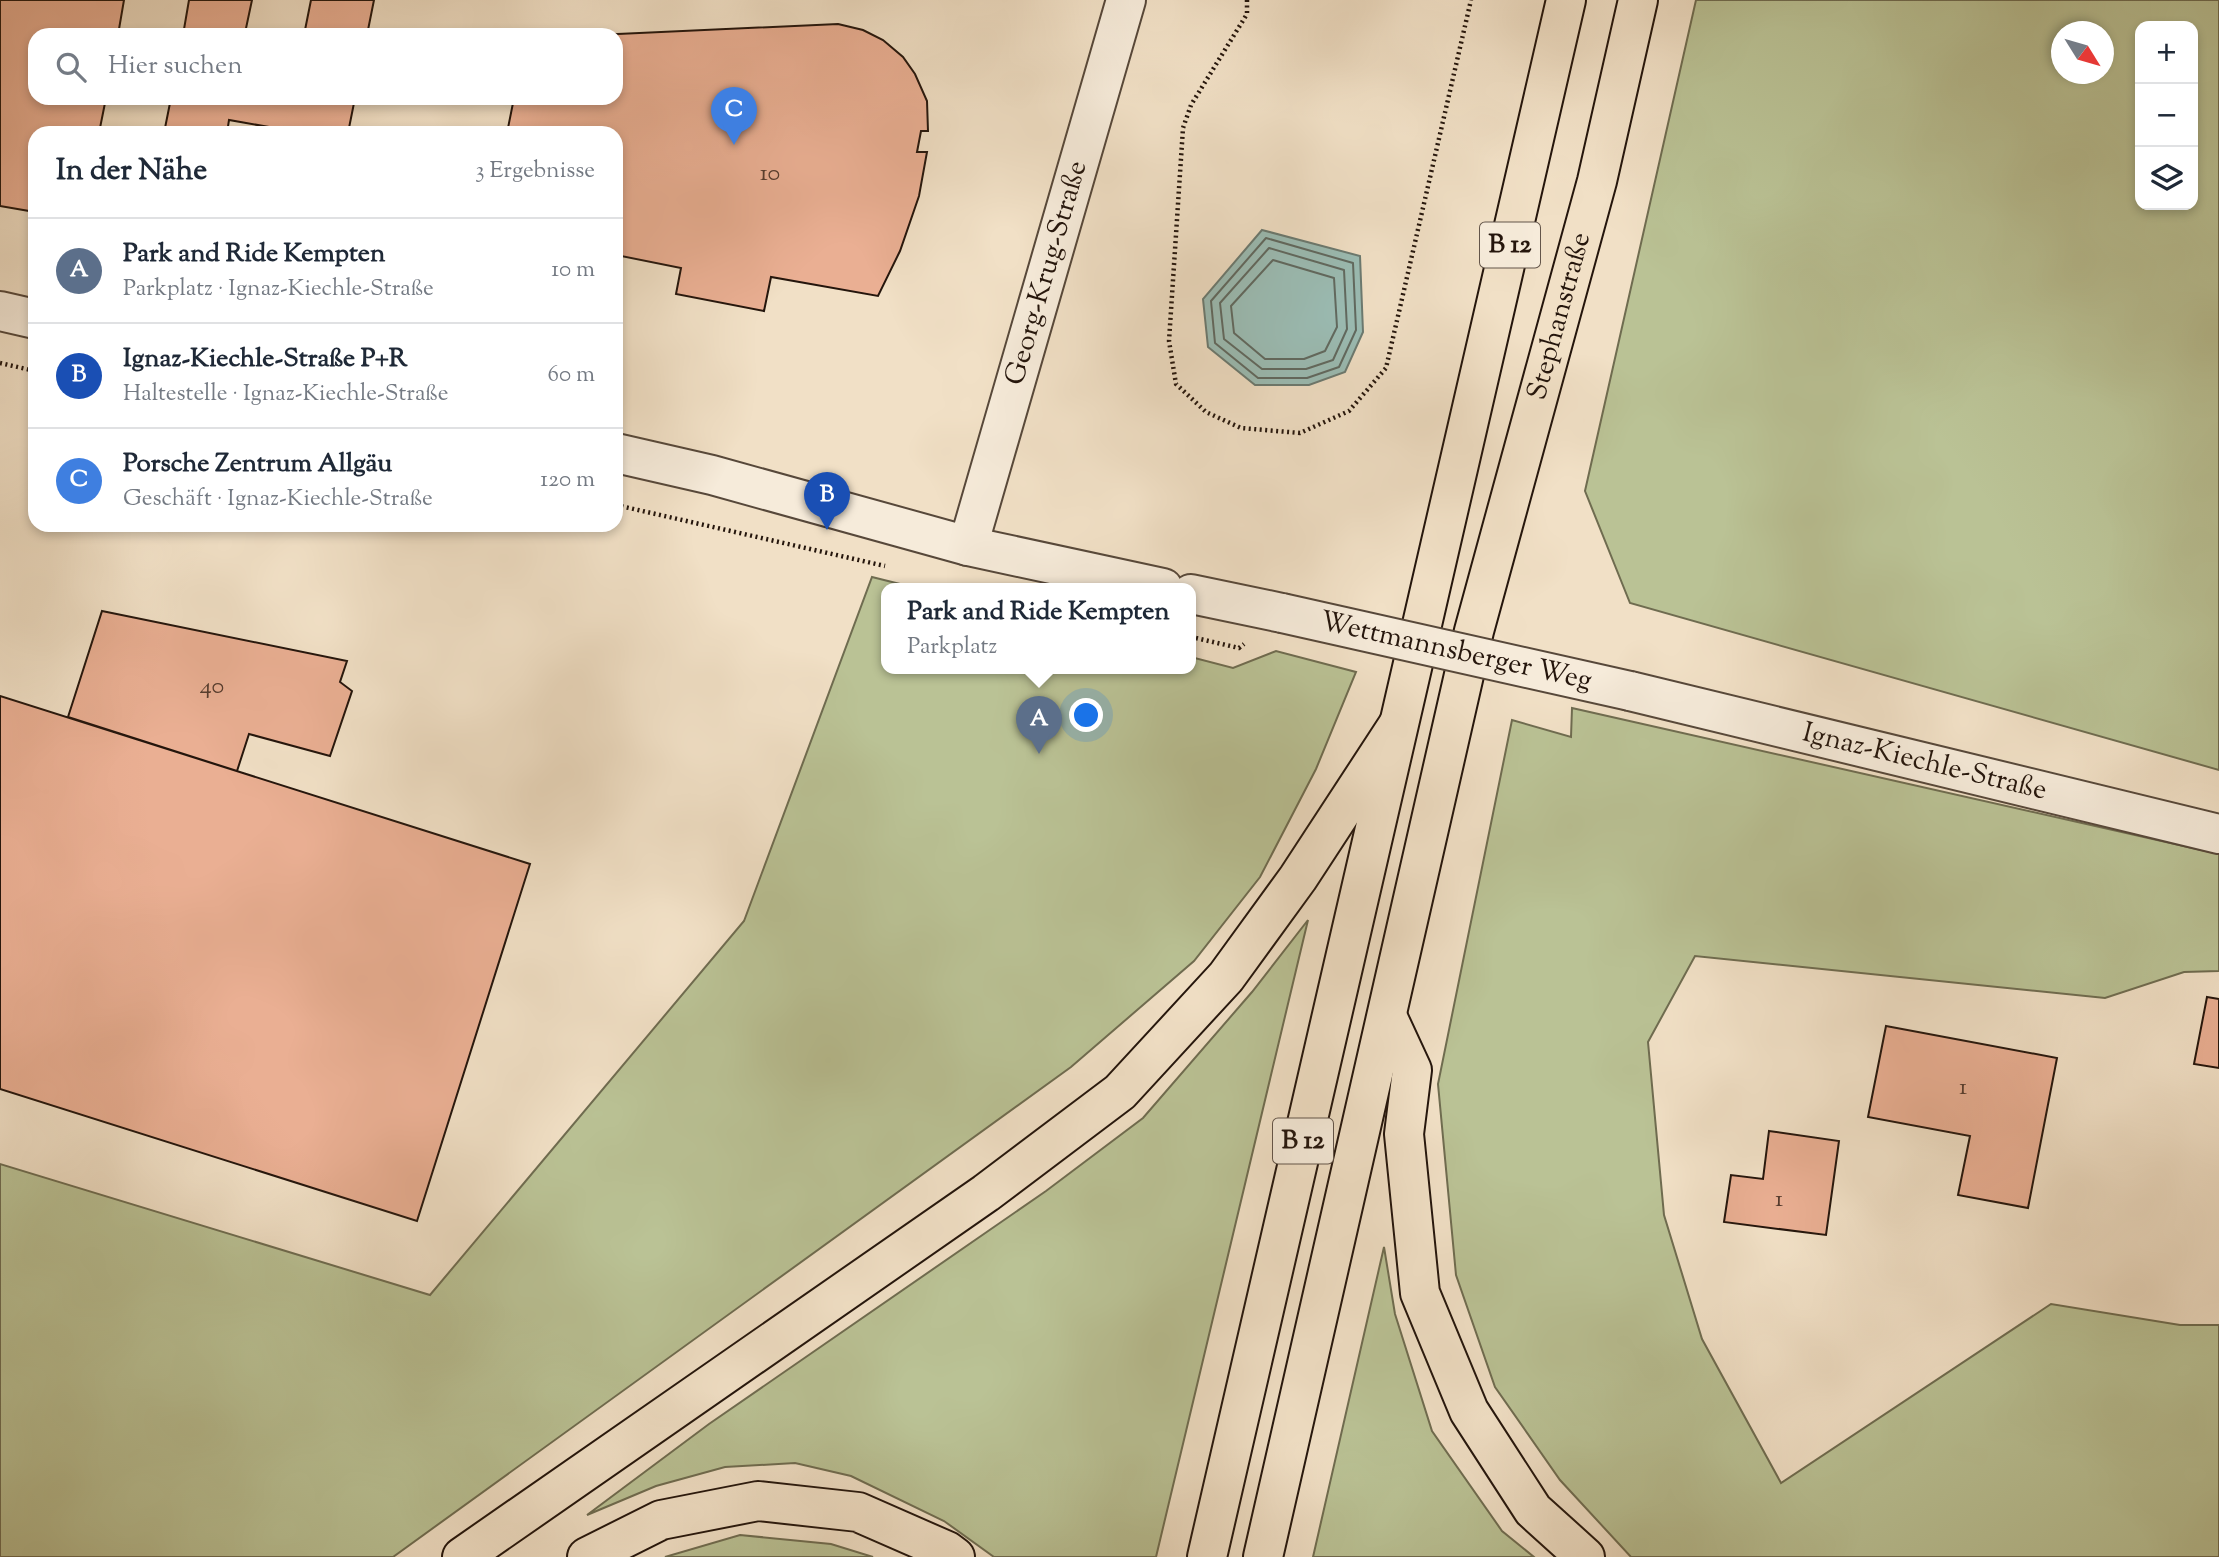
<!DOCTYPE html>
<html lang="de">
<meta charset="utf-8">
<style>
:root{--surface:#fff;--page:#f6f6f7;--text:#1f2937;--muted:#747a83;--line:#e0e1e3;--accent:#8f2418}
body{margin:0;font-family:"Sorts Mill Goudy",serif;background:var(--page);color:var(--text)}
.controls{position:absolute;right:21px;top:21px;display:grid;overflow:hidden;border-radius:14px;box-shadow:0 4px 10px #0003}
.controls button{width:63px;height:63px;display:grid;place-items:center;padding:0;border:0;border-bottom:2px solid var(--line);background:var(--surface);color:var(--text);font:35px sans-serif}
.compass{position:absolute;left:2051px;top:21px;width:63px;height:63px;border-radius:50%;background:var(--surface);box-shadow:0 4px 10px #0003;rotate:127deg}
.you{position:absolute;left:1087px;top:716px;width:24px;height:24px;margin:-18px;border:5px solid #fff;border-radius:50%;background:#1a73e8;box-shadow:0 0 0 10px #1a73e833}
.badge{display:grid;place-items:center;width:46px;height:46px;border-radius:50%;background:var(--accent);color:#fff;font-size:23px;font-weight:700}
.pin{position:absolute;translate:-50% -58px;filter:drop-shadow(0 2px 4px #0008)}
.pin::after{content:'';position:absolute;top:37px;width:24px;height:21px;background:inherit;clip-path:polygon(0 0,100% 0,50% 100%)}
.popup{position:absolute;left:881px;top:583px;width:315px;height:91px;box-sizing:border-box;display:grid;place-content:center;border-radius:14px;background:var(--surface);filter:drop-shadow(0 2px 5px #0005);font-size:23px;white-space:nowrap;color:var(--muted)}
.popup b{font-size:26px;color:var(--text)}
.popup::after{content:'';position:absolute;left:50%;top:100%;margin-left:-14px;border:14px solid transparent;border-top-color:var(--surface)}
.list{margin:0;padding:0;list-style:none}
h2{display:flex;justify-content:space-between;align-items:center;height:91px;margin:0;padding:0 28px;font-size:30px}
h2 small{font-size:23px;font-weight:400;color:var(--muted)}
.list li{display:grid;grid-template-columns:46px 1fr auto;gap:21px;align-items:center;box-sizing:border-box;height:105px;padding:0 28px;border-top:2px solid var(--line)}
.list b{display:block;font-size:26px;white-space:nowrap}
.list p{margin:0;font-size:23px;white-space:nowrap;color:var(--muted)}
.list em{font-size:23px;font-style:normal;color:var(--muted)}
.icon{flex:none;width:38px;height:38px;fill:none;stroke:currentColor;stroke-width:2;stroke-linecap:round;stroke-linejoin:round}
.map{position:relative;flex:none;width:2219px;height:1557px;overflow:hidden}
.search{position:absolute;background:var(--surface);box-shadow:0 4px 10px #0003;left:28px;top:28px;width:595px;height:77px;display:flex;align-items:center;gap:18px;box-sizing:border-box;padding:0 24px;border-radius:21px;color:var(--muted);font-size:26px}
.panel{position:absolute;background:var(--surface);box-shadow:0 4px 10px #0003;left:28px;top:126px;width:595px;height:406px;border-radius:21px}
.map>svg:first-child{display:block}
.green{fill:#bac295;stroke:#6f6c50;stroke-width:2;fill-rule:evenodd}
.water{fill:#9bbdb5;stroke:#6b7a71;stroke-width:2}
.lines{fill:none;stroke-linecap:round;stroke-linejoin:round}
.shore{stroke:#606960;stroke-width:2}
.building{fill:#eaaf93;stroke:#24150c;stroke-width:2}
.minor-casing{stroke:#57483a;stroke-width:42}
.major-casing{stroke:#24150c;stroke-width:42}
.highway-casing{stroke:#24150c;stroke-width:42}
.path{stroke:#24150c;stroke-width:4.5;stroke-dasharray:2 3.5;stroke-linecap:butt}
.minor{stroke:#f6ebda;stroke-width:38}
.major{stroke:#f1e0c6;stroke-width:38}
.highway{stroke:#f1e0c6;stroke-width:38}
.minor-bridge-casing{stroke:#57483a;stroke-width:42;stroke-linecap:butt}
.minor-bridge{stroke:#f6ebda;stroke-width:38}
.labels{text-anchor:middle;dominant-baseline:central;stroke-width:6;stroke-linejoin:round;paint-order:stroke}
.number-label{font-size:24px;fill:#563c2e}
.shield{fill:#f6ebda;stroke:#63554a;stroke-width:2}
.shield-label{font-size:26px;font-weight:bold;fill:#24150c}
.street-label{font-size:28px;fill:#24150c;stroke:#f6ebda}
</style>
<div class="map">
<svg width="2219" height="1557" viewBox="0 0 2219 1557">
<rect width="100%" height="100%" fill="#f1e0c6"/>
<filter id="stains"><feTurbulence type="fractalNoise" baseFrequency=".00286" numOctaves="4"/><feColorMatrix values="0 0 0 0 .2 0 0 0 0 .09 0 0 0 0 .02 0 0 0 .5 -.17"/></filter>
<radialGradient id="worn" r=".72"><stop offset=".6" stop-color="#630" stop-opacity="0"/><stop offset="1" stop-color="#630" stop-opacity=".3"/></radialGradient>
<path class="green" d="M 1696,0 L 2219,0 L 2219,770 L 1630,603 L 1585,491 ZM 2140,26 L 2193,26 L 2193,205 L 2140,205 ZM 2062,32 L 2104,32 L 2104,74 L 2062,74 Z
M 872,577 L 916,588 L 887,588 L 887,668 L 1191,668 L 1191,657 L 1233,668 L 1276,651 L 1356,672 L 1316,769 L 1260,877 L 1194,961 L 1071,1067 L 393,1557 L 0,1557 L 0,1164 L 430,1295 L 744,921 Z
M 1572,708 L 2219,854 L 2219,971 L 2184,972 L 2105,998 L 1695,956 L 1648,1042 L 1664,1215 L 1702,1339 L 1781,1483 L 2051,1304 L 2180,1325 L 2219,1325 L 2219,1557 L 1631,1557 L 1560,1480 L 1495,1387 L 1456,1275 L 1438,1084 L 1512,720 L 1571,737 Z
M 1308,920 L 1156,1557 L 994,1557 L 944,1521 L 851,1476 L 795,1463 L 725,1467 L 656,1486 L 587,1515 L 709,1424 L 1046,1191 L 1143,1118 L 1252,992 Z
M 1384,1247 L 1395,1314 L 1432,1431 L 1502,1531 L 1534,1557 L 1313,1557 Z
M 740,1535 L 831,1544 L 873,1557 L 665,1557 Z"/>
<path class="water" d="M 1262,230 L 1360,256 L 1363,332 L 1345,372 L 1309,385 L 1255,385 L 1208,347 L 1203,299 Z"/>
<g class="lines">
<path class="shore" d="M 1266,238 L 1353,263 L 1356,330 L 1339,367 L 1307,378 L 1258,378 L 1215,343 L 1211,301 Z
M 1269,248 L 1344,270 L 1347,329 L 1333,360 L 1306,369 L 1262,369 L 1224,339 L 1220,303 Z
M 1273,260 L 1334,278 L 1337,327 L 1325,351 L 1304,359 L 1265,359 L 1234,333 L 1231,306 Z"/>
</g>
<path class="building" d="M 0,0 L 124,0 L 118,35 L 35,35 L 35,98 L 106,98 L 99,133 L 35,133 L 35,212 L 0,206 Z
M 189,0 L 252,0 L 245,33 L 257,35 L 183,35 Z
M 311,0 L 374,0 L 367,35 L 304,35 Z
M 838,24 L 863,30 L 883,40 L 903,57 L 915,74 L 927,101 L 928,131 L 921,131 L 917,152 L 927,152 L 919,196 L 900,251 L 878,296 L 771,277 L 764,311 L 676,294 L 681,268 L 616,255 L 616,133 L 507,133 L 514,98 L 553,98 L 573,102 L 574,98 L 616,98 L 616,35 L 596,35 Z
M 171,98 L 355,98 L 348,133 L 285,133 L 286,130 L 229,120 L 227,133 L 164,133 Z
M 102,611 L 347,661 L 340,682 L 352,691 L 330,756 L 249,734 L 237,771 L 68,717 Z
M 0,696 L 530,864 L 417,1221 L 0,1089 Z
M 2207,997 L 2219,999 L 2219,1068 L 2194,1064 Z
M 1886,1026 L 2057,1058 L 2028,1208 L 1958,1195 L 1970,1136 L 1868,1117 Z
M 1769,1131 L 1839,1141 L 1826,1235 L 1724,1222 L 1731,1175 L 1763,1179 Z"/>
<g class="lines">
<defs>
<g id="minor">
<path d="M 0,311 L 35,319"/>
<path d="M 616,453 L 712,475 L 968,546 L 1163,588"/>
<path id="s1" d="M 968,546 L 1126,0"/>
<path d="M 1191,594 L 1282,613"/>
<path id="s2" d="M 1630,691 L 2219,834"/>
</g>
<g id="major">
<path d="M 1207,1557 L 1566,0"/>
<path id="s3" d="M 1263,1557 L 1474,631 L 1597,181 L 1638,0"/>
</g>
<path id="highway" d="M 1387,1016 L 1412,1070 L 1404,1134 L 1420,1293 L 1469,1411 L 1533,1510 L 1585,1557
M 462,1557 L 986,1193 L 1120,1092 L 1226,977 L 1298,878 L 1398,725
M 587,1557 L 661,1520 L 758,1501 L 858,1512 L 947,1551 L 955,1557"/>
</defs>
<use href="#minor" class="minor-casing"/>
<use href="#major" class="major-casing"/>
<use href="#highway" class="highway-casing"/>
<path class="path" d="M 1247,0 L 1247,14 L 1191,105 L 1183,128 L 1169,341 L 1176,384 L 1206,412 L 1241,428 L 1300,433 L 1349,411 L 1386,368 L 1471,0
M 0,363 L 35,371
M 616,505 L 885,566
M 1196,638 L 1239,648 L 1244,644"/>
<use href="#minor" class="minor"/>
<use href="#major" class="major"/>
<use href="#highway" class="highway"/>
<defs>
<g id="minor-bridge">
<path id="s4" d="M 1282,613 L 1630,691"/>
</g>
</defs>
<use href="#minor-bridge" class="minor-bridge-casing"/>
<use href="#minor-bridge" class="minor-bridge"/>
</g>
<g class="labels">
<g class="number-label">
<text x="770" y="174">10</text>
<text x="212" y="687">40</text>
<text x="1963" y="1088">1</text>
<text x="1779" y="1200">1</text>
</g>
<g class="shield">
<rect x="1480" y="222.5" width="60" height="45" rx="5"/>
<rect x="1273" y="1118.5" width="60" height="45" rx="5"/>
</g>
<g class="shield-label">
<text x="1510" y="245">B 12</text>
<text x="1303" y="1141">B 12</text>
</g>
<g class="street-label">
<text stroke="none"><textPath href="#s1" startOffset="284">Georg-Krug-Straße</textPath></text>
<text stroke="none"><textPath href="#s3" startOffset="1276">Stephanstraße</textPath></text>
<text stroke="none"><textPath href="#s4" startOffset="178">Wettmannsberger Weg</textPath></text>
<text stroke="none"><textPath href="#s2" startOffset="303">Ignaz-Kiechle-Straße</textPath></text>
</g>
</g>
<rect width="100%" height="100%" filter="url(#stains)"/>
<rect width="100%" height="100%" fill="url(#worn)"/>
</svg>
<div class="controls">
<button>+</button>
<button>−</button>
<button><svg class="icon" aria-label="layers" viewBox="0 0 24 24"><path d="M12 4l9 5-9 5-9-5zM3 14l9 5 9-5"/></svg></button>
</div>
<svg class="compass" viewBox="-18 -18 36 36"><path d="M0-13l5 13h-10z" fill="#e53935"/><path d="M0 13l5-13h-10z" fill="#747a83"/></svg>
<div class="you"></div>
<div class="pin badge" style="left:1039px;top:754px;background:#5c6f8a">A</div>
<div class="popup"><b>Park and Ride Kempten</b>Parkplatz</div>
<div class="pin badge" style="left:827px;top:530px;background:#1a4fb4">B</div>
<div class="pin badge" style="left:734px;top:145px;background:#3f7fe0">C</div>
<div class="search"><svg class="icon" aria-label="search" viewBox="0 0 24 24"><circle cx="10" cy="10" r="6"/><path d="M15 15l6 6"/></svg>Hier suchen</div>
<section class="panel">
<h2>In der Nähe<small>3 Ergebnisse</small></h2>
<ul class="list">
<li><span class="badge" style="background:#5c6f8a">A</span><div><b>Park and Ride Kempten</b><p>Parkplatz · Ignaz-Kiechle-Straße</p></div><em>10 m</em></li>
<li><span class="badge" style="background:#1a4fb4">B</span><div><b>Ignaz-Kiechle-Straße P+R</b><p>Haltestelle · Ignaz-Kiechle-Straße</p></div><em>60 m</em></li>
<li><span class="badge" style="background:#3f7fe0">C</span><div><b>Porsche Zentrum Allgäu</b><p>Geschäft · Ignaz-Kiechle-Straße</p></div><em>120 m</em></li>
</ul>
</section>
</div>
